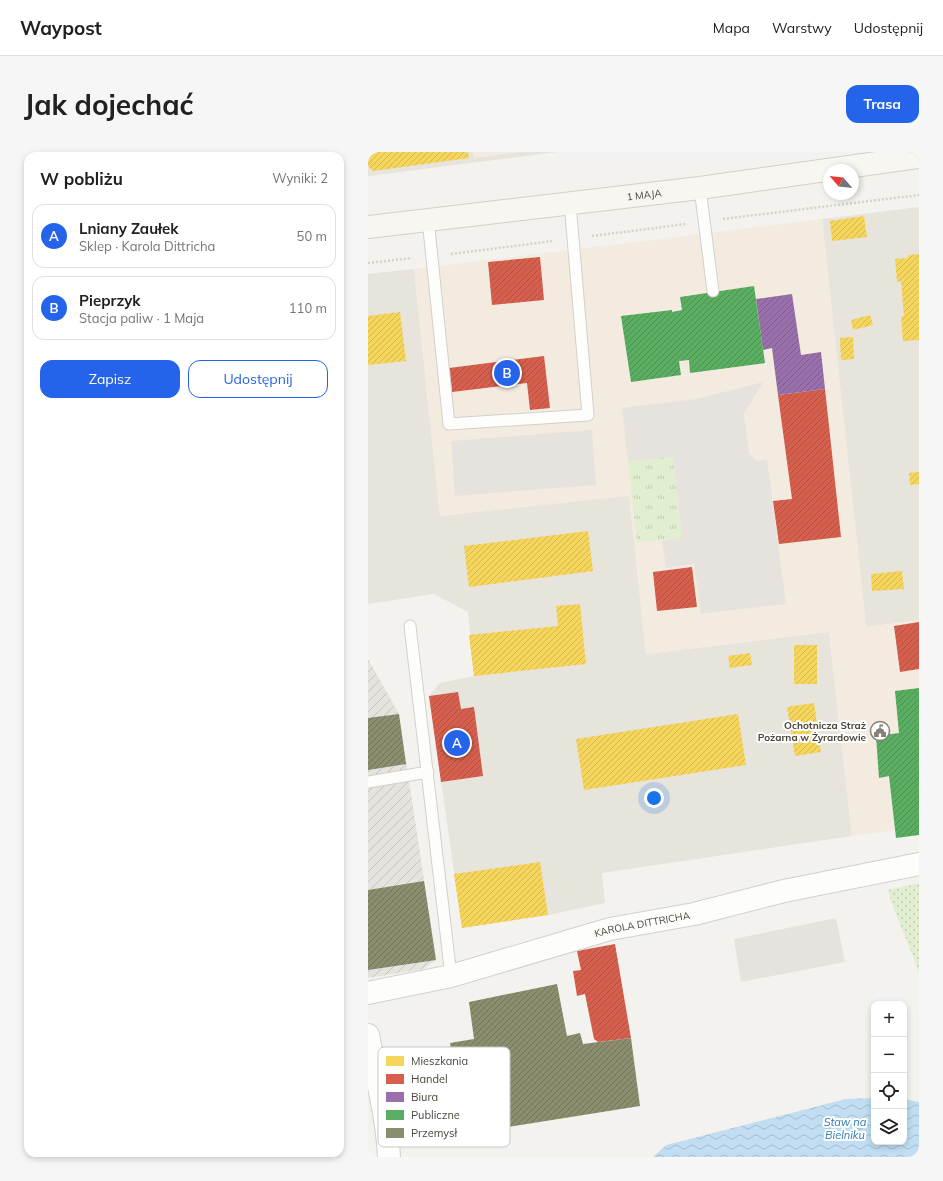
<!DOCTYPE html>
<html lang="pl">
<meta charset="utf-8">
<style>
:root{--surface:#fff;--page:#f6f6f6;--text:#202124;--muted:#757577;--line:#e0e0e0;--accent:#2563eb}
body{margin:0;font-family:Mulish,sans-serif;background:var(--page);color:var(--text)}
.controls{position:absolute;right:12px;bottom:12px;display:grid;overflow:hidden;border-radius:8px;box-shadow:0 2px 6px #0003}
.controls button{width:36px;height:36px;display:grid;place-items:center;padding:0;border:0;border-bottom:1px solid var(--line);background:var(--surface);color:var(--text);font:20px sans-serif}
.compass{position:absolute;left:455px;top:12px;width:36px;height:36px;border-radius:50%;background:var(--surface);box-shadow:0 2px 6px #0003;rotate:298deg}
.you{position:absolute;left:286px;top:646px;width:14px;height:14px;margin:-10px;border:3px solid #fff;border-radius:50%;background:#1a73e8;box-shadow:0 0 0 6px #1a73e833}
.badge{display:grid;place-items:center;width:26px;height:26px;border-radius:50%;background:var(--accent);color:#fff;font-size:13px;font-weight:700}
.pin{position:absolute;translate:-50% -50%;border:2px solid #fff;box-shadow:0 1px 4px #0006}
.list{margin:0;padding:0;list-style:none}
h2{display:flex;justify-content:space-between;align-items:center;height:52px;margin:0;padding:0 16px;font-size:17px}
h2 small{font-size:13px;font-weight:400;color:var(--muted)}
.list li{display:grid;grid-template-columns:26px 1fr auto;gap:12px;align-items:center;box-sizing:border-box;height:64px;margin:0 8px 8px;padding:0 8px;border:1px solid var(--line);border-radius:12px}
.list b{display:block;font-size:15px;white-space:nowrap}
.list p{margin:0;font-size:13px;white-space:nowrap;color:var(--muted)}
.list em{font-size:13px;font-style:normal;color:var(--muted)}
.actions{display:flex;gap:8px;padding:12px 16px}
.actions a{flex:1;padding:9px 0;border:1px solid var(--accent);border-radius:12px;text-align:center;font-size:14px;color:var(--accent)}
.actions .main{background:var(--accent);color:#fff}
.icon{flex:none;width:22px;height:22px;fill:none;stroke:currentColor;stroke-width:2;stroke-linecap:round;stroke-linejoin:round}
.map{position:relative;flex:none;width:551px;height:1005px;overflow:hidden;border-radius:12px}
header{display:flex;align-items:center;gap:24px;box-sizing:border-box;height:56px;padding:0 20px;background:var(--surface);border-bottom:1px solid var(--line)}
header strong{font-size:19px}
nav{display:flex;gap:22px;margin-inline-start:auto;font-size:14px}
.intro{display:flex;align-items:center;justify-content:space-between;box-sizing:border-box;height:96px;padding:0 24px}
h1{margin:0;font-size:28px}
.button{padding:10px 18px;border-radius:12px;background:var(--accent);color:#fff;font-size:14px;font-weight:700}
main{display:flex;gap:24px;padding:0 24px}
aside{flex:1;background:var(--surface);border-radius:12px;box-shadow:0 2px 6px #0003}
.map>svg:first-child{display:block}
.residential{fill:#e7e4dc}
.commercial{fill:#f3ebdf}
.industrial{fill:url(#industrial-furrows)}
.grass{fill:url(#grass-tufts)}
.park{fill:url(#park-dots)}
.parking{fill:#e6e3df}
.water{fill:url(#water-waves)}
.homes{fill:url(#homes-hatch)}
.shops{fill:url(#shops-hatch)}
.offices{fill:url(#offices-hatch)}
.public{fill:url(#public-hatch)}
.industry{fill:url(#industry-hatch)}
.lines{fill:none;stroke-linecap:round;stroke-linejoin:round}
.lane-casing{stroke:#d2d0cb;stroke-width:13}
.street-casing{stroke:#d2d0cb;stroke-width:24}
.secondary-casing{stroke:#d3cfc5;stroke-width:24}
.path{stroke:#d3d2cc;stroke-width:2.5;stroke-dasharray:2 2;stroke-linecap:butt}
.lane{stroke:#fdfdfc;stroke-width:11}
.street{stroke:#fdfdfc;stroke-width:22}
.secondary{stroke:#f7f6f1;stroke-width:22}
.labels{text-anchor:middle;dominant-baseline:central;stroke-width:4;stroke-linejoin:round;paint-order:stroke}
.street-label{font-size:10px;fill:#4b4439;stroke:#fff}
.poi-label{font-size:10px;font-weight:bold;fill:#4b4439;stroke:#fff;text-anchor:end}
.water-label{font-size:11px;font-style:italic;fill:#2e7ab2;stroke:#fff}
.key{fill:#fff;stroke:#c9c7c4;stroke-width:1}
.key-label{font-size:11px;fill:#4b4439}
</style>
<header>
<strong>Waypost</strong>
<nav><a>Mapa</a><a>Warstwy</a><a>Udostępnij</a></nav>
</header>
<div class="intro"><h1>Jak dojechać</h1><a class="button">Trasa</a></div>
<main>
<aside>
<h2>W pobliżu<small>Wyniki: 2</small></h2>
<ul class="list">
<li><span class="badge">A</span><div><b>Lniany Zaułek</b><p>Sklep · Karola Dittricha</p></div><em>50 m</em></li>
<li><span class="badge">B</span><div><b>Pieprzyk</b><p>Stacja paliw · 1 Maja</p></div><em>110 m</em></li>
</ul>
<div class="actions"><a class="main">Zapisz</a><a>Udostępnij</a></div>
</aside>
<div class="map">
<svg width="551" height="1005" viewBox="0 0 551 1005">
<defs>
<pattern id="industrial-furrows" width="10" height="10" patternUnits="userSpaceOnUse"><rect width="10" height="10" fill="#e6e2de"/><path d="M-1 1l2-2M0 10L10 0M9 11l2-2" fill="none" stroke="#c7c3bf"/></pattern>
<pattern id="grass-tufts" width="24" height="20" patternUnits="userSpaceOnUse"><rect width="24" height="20" fill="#e1eecf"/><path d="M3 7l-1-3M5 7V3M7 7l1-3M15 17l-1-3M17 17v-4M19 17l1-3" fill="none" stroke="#c3cdb2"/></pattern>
<pattern id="park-dots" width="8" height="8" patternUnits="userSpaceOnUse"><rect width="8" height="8" fill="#e1eecf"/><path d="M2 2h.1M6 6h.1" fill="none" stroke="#c3cdb2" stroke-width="1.8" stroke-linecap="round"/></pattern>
<pattern id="water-waves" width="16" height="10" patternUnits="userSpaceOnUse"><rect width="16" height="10" fill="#c0ddf1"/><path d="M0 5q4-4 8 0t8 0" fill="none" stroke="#a6bfcf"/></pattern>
<pattern id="homes-hatch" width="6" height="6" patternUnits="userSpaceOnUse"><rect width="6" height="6" fill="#f6d55c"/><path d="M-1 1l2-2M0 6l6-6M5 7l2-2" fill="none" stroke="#d4b851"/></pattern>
<pattern id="shops-hatch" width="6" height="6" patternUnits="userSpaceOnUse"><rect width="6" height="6" fill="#d6604d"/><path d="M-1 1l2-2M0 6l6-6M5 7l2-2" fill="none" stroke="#b05141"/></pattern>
<pattern id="offices-hatch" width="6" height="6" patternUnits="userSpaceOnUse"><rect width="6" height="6" fill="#9970ab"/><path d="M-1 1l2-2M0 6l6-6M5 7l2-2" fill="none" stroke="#7f5e8c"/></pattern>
<pattern id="public-hatch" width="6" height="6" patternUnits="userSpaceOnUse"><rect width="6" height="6" fill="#5aae61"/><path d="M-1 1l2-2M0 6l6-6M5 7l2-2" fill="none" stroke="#4c8f51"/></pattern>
<pattern id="industry-hatch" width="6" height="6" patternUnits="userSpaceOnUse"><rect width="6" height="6" fill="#8c8c6e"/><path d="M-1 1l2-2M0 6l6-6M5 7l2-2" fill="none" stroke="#74745b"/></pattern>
</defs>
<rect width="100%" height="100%" fill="#f4f2ee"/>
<path class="residential" d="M 0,0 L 190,0 L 0,24 Z
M 551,55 L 551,468 L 498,475 L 454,67 Z
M 46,117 L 72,364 L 261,343 L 278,502 L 461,480 L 484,684 L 234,721 L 237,751 L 180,763 L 94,776 L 61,544 L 72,531 L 106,524 L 100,460 L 66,442 L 0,452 L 0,122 Z"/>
<path class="commercial" d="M 105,0 L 155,0 L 106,6 Z
M 454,67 L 498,475 L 551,468 L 551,683 L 529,678 L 484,684 L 461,480 L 278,502 L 261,344 L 72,364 L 46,117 Z"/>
<path class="industrial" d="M 0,507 L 31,562 L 68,808 L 55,817 L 0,826 Z"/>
<path class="grass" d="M 305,305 L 314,386 L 269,390 L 260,309 Z"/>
<path class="park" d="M 551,731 L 551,820 L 523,749 L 520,738 Z"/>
<path class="parking" d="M 395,230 L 376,262 L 381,301 L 389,309 L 399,307 L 418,452 L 333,462 L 326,412 L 298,416 L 294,389 L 314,386 L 305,305 L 260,309 L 254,256 L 328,247 Z
M 224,278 L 228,333 L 87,344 L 83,289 Z
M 468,766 L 477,810 L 373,830 L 366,787 Z"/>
<path class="water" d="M 506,946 L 506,990 L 536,990 L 536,947 L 551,950 L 551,1005 L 285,1005 L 298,993 L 478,947 Z"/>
<path class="homes" d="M 0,0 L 100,0 L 101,6 L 5,19 L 0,14 Z
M 496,64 L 499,85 L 464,89 L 462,69 Z
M 551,102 L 551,188 L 535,189 L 533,165 L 536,164 L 533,129 L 529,130 L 527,107 L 540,106 L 540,103 Z
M 32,160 L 38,209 L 0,213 L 0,164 Z
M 502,163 L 505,173 L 485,178 L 483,168 Z
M 485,185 L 486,207 L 473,208 L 472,186 Z
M 551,320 L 551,332 L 542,333 L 541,321 Z
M 220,379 L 225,419 L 101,435 L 96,394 Z
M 534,419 L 536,437 L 504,439 L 503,422 Z
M 212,452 L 218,512 L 106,524 L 101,483 L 190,474 L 188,454 Z
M 426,493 L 449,493 L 449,532 L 426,532 Z
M 382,501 L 384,513 L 362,516 L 360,504 Z
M 446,551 L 453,600 L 427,604 L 419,555 Z
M 370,562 L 378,613 L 216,638 L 208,587 Z
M 172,710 L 180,763 L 94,776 L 86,722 Z"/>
<path class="shops" d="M 172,105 L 176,148 L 124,153 L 120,110 Z
M 176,204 L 182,256 L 162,258 L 159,231 L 84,240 L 81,216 Z
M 457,237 L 473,385 L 411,392 L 405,349 L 424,347 L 410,243 Z
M 324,415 L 329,455 L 289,459 L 285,420 Z
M 551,470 L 551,517 L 532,520 L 526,474 Z
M 90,540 L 93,557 L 106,555 L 115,624 L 73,630 L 61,544 Z
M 247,792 L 263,886 L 230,890 L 226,887 L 217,842 L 209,844 L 205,819 L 213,818 L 209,799 Z"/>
<path class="offices" d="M 424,142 L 433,203 L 453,200 L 457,237 L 410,243 L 404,196 L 395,198 L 388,147 Z"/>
<path class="public" d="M 386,134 L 397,211 L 322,221 L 321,208 L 311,209 L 313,223 L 263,230 L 253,164 L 304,158 L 304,160 L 314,158 L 312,145 Z
M 551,536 L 551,683 L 528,686 L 521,624 L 511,626 L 508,584 L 531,581 L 527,539 Z"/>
<path class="industry" d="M 31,562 L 38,612 L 0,618 L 0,566 Z
M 56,729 L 68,808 L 0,818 L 0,738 Z
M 189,832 L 199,884 L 212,881 L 215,892 L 263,886 L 272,954 L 109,980 L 107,964 L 95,966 L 82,891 L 106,887 L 101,850 Z"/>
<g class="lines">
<defs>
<path id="lane" d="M 332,36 L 345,139
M 60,67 L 81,272 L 220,263 L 202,51
M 42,474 L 83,824
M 0,630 L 60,620"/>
<g id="street">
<path id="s1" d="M 0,841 L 83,824 L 242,777 L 326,762 L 416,739 L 551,712"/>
<path d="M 0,883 C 8,923 19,964 21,1005"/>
</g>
<g id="secondary">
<path id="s2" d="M 0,75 L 332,36 L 551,5"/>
</g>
</defs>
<use href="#lane" class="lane-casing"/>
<use href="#street" class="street-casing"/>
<use href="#secondary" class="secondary-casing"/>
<path class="path" d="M 355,67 L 551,43
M 224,84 L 318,72
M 83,102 L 185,89
M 0,111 L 44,106"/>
<use href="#lane" class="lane"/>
<use href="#street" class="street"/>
<use href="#secondary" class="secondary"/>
</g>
<defs>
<symbol id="civic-ring" viewBox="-11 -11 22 22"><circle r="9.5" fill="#fff" stroke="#868178" stroke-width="1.5"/><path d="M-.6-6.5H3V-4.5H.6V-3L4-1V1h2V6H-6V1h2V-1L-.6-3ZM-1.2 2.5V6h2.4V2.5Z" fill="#868178"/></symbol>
</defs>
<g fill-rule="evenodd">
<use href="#civic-ring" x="501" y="568" width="22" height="22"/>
</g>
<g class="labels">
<g class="street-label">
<text stroke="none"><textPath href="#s2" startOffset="278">1 MAJA</textPath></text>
<text stroke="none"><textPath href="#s1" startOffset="283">KAROLA DITTRICHA</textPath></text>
</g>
<g class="poi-label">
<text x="498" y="573">Ochotnicza Straż<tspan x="498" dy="12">Pożarna w Żyrardowie</tspan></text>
</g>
<g class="water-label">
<text x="477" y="970">Staw na<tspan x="477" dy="13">Bielniku</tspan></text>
</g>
</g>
<rect x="10" y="895" width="132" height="100" rx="6" class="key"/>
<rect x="18" y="904" width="18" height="10" fill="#f6d55c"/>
<rect x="18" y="922" width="18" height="10" fill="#d6604d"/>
<rect x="18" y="940" width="18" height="10" fill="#9970ab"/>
<rect x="18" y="958" width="18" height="10" fill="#5aae61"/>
<rect x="18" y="976" width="18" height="10" fill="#8c8c6e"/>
<g class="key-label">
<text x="43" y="913">Mieszkania</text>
<text x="43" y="931">Handel</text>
<text x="43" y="949">Biura</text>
<text x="43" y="967">Publiczne</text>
<text x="43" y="985">Przemysł</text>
</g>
</svg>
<div class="controls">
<button>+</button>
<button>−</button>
<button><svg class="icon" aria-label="locate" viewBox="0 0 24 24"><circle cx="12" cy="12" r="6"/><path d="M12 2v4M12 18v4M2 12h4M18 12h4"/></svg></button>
<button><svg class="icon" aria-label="layers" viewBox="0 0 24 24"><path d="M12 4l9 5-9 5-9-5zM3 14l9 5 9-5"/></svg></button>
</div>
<svg class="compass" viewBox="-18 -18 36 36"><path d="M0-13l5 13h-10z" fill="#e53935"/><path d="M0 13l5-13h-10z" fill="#757577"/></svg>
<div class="you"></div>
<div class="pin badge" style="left:89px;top:591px">A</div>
<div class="pin badge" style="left:139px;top:221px">B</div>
</div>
</main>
